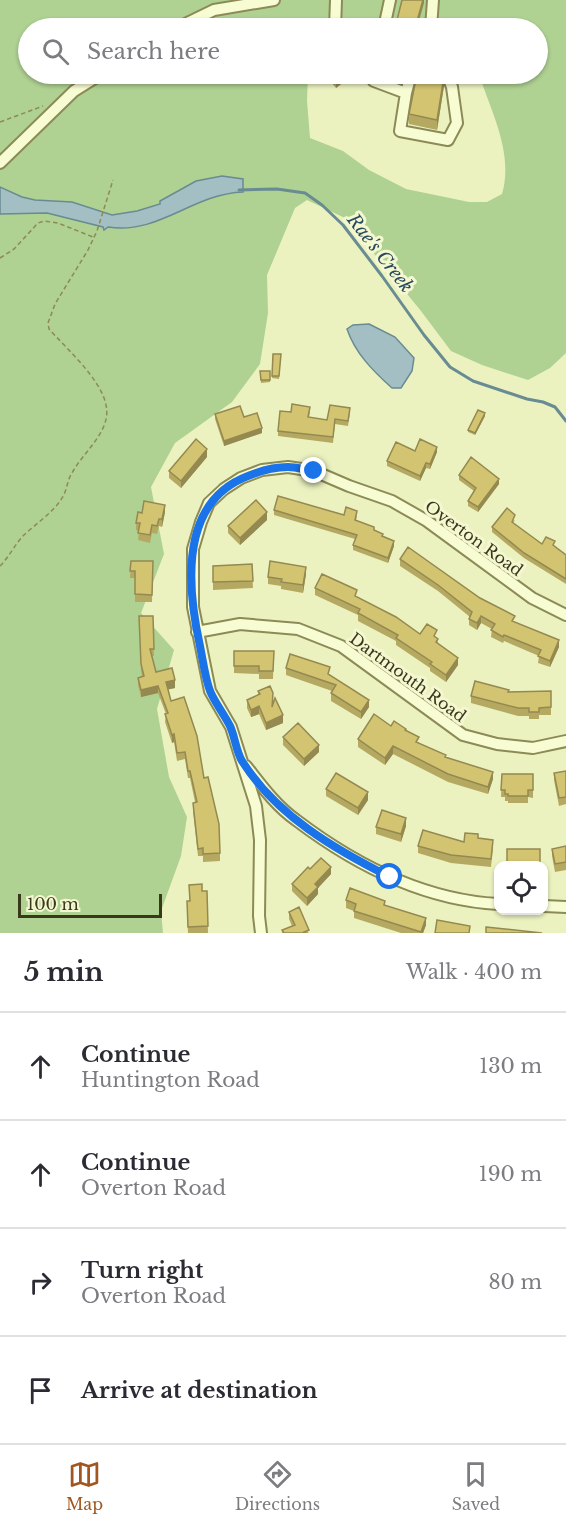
<!DOCTYPE html>
<meta charset="utf-8">
<style>
:root{--surface:#fff;--page:#f7f7f7;--text:#2b2b33;--muted:#7c7c81;--line:#e1e1e2;--accent:#a15620}
body{margin:0;font-family:"Libre Baskerville",serif;background:var(--page);color:var(--text)}
.controls{position:absolute;right:18px;bottom:18px;display:grid;overflow:hidden;border-radius:12px;box-shadow:0 2px 4px #0004}
.controls button{width:54px;height:54px;display:grid;place-items:center;padding:0;border:0;border-bottom:2px solid var(--line);background:var(--surface);color:var(--text);font:30px sans-serif}
.scale{position:absolute;left:18px;bottom:15px;width:144px;box-sizing:border-box;padding-left:6px;border:3px solid #3a381c;border-top:0;font-size:16px;line-height:21px;white-space:nowrap;color:#3a381c;-webkit-text-stroke:4px #f3f8d0;paint-order:stroke}
.stop{position:absolute;width:18px;height:18px;margin:-14px;border:4px solid #1a73e8;border-radius:50%;background:#fff}
.stop.end{background:#1a73e8;border-color:#fff;box-shadow:0 2px 6px #0008}
.list{margin:0;padding:0;list-style:none}
h2{display:flex;justify-content:space-between;align-items:center;height:78px;margin:0;padding:0 24px;font-size:26px}
h2 small{font-size:20px;font-weight:400;color:var(--muted)}
.list li{display:grid;grid-template-columns:39px 1fr auto;gap:18px;align-items:center;box-sizing:border-box;height:108px;padding:0 24px;border-top:2px solid var(--line)}
.list b{display:block;font-size:22px;white-space:nowrap}
.list p{margin:0;font-size:20px;white-space:nowrap;color:var(--muted)}
.list em{font-size:20px;font-style:normal;color:var(--muted)}
.icon{flex:none;width:33px;height:33px;fill:none;stroke:currentColor;stroke-width:2;stroke-linecap:round;stroke-linejoin:round}
.map{position:relative;flex:none;width:566px;height:933px;overflow:hidden}
.search{position:absolute;background:var(--surface);box-shadow:0 2px 4px #0004;left:18px;right:18px;top:18px;height:66px;display:flex;align-items:center;gap:15px;box-sizing:border-box;padding:0 21px;border-radius:33px;color:var(--muted);font-size:22px}
.sheet{height:510px;background:var(--surface)}
nav{display:flex;justify-content:space-around;align-items:center;box-sizing:border-box;height:84px;border-top:2px solid var(--line);background:var(--surface);font-size:16px;color:var(--muted)}
nav a{display:grid;justify-items:center;gap:3px}
nav .on{color:var(--accent)}
.map>svg:first-child{display:block}
.green{fill:#afd192;fill-rule:evenodd}
.water{fill:#a3bfc3;stroke:#698b92;stroke-width:1.5}
.lines{fill:none;stroke-linecap:round;stroke-linejoin:round}
.stream{stroke:#698b92;stroke-width:3}
.minor-casing{stroke:#8c8a56;stroke-width:14}
.path{stroke:#8c8a56;stroke-width:1.5;stroke-dasharray:4.5 3;stroke-linecap:butt}
.minor{stroke:#f7fcd3;stroke-width:10}
.wall{fill:#b5a962}
.shaded-wall{fill:#948950}
.building{fill:#d3c472;stroke:#948950;stroke-width:1.5}
.route{stroke:#1a73e8;stroke-width:8}
.labels{text-anchor:middle;dominant-baseline:central;stroke-width:6;stroke-linejoin:round;paint-order:stroke}
.street-label{font-size:16px;fill:#3a381c;stroke:#f3f8d0}
.water-label{font-size:18px;font-style:italic;fill:#29495c;stroke:#f3f8d0}
</style>
<div class="map">
<svg width="566" height="933" viewBox="0 0 566 933">
<rect width="100%" height="100%" fill="#ebf2bf"/>
<path class="green" d="M 0,0 L 566,0 L 566,353 L 550,368 L 528,380 L 482,365 L 451,351 L 421,311 L 345,218 L 307,200 L 295,208 L 267,275 L 268,313 L 260,364 L 232,402 L 175,443 L 151,487 L 164,554 L 141,613 L 174,650 L 157,709 L 169,777 L 187,817 L 181,856 L 161,911 L 163,933 L 0,933 ZM 28,28 L 538,28 L 538,74 L 479,74 C 491,112 514,153 502,194 L 487,202 L 469,202 L 406,189 L 369,170 L 343,151 L 310,138 L 307,101 L 308,74 L 28,74 Z"/>
<path class="water" d="M 222,176 L 243,179 L 243,192 C 192,194 159,235 108,227 L 104,230 L 103,227 L 47,213 L 0,214 L 0,187 L 22,197 L 35,200 L 72,202 L 112,215 L 137,211 L 160,204 L 160,201 L 196,181 Z
M 369,324 L 395,337 L 414,358 L 412,371 L 401,388 L 392,388 C 373,371 355,353 347,329 L 353,325 Z"/>
<g class="lines">
<path class="stream" d="M 239,190 L 277,189 L 305,193 L 322,205 L 343,225 L 382,276 L 424,335 L 450,367 L 473,381 L 527,399 L 543,402 L 555,407 L 566,421"/>
<defs>
<path id="minor" d="M 177,28 L 214,10 L 274,0
M 335,28 L 336,0
M 384,28 L 390,0
M 431,28 L 433,0
M 375,74 L 374,81 L 406,93 L 400,131 L 448,140 L 457,123 L 452,87 L 447,74
M 406,93 L 411,74
M 0,163 L 74,91 L 101,74
M 197,632 L 240,624 L 298,629 L 341,646 L 463,735 L 497,744 L 533,748 L 566,741
M 246,766 C 261,785 276,806 296,820 C 354,864 424,900 498,904
M 544,906 L 566,907
M 261,933 L 259,916 L 260,840 L 256,806 L 231,727 L 210,691 L 193,607 L 193,549 L 201,522 L 209,503 L 224,489 L 241,478 L 262,470 L 288,467 L 314,471 L 349,486 L 392,501 L 427,521 L 532,598 L 566,615"/>
</defs>
<use href="#minor" class="minor-casing"/>
<path class="path" d="M 0,122 L 43,106
M 0,258 L 14,249 L 38,223 L 44,221 L 58,223 L 93,237
M 0,566 C 9,557 14,546 22,537 C 34,525 54,512 62,498 C 67,491 67,480 72,473 C 83,452 112,431 106,405 C 101,379 66,348 49,329 L 48,323 L 55,304 L 88,250 L 97,231 L 113,180"/>
<use href="#minor" class="minor"/>
</g>
<path class="wall" d="M 324,74 L 350,74 L 350,77 L 336,88 Z
M 444,86 L 437,130 L 409,124 L 409,114 Z
M 273,354 L 281,354 L 279,379 L 272,378 Z
M 260,371 L 270,371 L 270,382 L 261,383 Z
M 291,412 L 310,412 L 309,417 L 327,420 L 350,413 L 348,426 L 335,424 L 333,443 L 278,436 L 278,431 Z
M 215,414 L 244,417 L 262,433 L 224,446 L 215,419 Z
M 485,416 L 475,435 L 468,432 L 468,430 Z
M 437,452 L 430,469 L 426,468 L 420,481 L 387,466 L 387,461 Z
M 207,457 L 181,488 L 169,478 L 169,471 Z
M 459,475 L 499,484 L 478,512 L 468,506 L 468,501 L 474,491 L 459,480 Z
M 274,510 L 357,516 L 356,520 L 374,530 L 394,546 L 388,563 L 353,550 L 353,545 L 355,539 L 274,515 Z
M 165,512 L 162,527 L 159,526 L 157,534 L 152,533 L 150,543 L 138,540 L 139,531 L 136,530 L 136,523 L 142,513 Z
M 267,520 L 240,545 L 228,533 L 228,526 Z
M 515,520 L 513,523 L 542,544 L 555,547 L 566,555 L 566,584 L 524,558 L 492,532 L 492,527 Z
M 400,559 L 480,598 L 515,622 L 559,647 L 550,667 L 538,663 L 539,656 L 504,641 L 503,643 L 491,637 L 492,629 L 481,623 L 477,630 L 469,625 L 469,619 L 470,617 L 438,591 L 400,566 Z
M 131,561 L 153,561 L 152,602 L 135,602 L 135,578 L 130,578 Z
M 252,564 L 253,588 L 213,590 L 213,566 Z
M 306,574 L 303,593 L 281,589 L 281,586 L 268,584 L 268,577 Z
M 315,588 L 357,597 L 420,634 L 437,638 L 438,643 L 458,665 L 446,682 L 430,671 L 430,668 L 396,645 L 396,641 L 358,621 L 358,615 L 315,595 Z
M 139,616 L 153,616 L 154,656 L 152,656 L 156,672 L 175,688 L 168,689 L 171,701 L 204,778 L 220,853 L 220,861 L 203,862 L 203,856 L 198,856 L 193,811 L 193,803 L 195,802 L 190,778 L 188,778 L 185,759 L 177,761 L 174,742 L 172,743 L 165,722 L 166,714 L 158,693 L 141,697 L 138,685 L 138,678 L 142,677 L 141,671 Z
M 274,651 L 273,679 L 259,679 L 259,674 L 234,673 L 234,666 Z
M 286,668 L 330,675 L 369,707 L 361,719 L 331,701 L 331,693 L 332,691 L 286,675 Z
M 258,691 L 273,706 L 283,723 L 266,730 L 259,714 L 251,717 L 247,708 L 247,700 L 258,695 Z
M 551,691 L 551,715 L 539,715 L 539,719 L 529,719 L 529,716 L 518,716 L 471,703 L 471,696 L 509,692 Z
M 391,726 L 406,731 L 419,743 L 446,757 L 493,779 L 488,794 L 448,782 L 393,754 L 385,765 L 358,747 L 358,739 Z
M 283,737 L 319,752 L 304,766 L 283,745 Z
M 566,771 L 566,804 L 559,806 L 554,780 L 554,773 Z
M 502,774 L 533,774 L 533,798 L 528,797 L 528,803 L 508,803 L 508,801 L 505,801 L 505,797 L 501,797 Z
M 326,789 L 368,800 L 358,815 L 326,796 Z
M 406,826 L 401,842 L 376,834 L 376,827 Z
M 478,838 L 493,848 L 491,867 L 451,863 L 418,853 L 418,846 L 464,842 Z
M 566,846 L 566,870 L 555,872 L 552,856 L 552,849 Z
M 310,869 L 331,874 L 318,888 L 318,894 L 307,906 L 292,891 L 292,884 Z
M 202,891 L 207,891 L 208,933 L 188,933 L 187,901 L 190,901 Z
M 346,900 L 426,925 L 423,933 L 401,933 L 354,918 L 354,911 L 346,908 Z
M 289,912 L 309,933 L 282,933 L 282,930 L 292,926 L 289,919 Z"/>
<path class="shaded-wall" d="M 423,0 L 424,0 L 424,3 L 417,28 L 415,28 Z
M 345,74 L 350,74 L 350,77 L 336,88 L 336,81 Z
M 444,76 L 444,86 L 437,130 L 437,120 Z
M 485,413 L 485,416 L 475,435 L 475,433 Z
M 262,428 L 262,433 L 224,446 L 224,441 Z
M 437,447 L 437,452 L 430,469 L 430,464 Z
M 207,449 L 207,457 L 181,488 L 181,481 Z
M 426,463 L 426,468 L 420,481 L 420,476 Z
M 499,479 L 499,484 L 478,512 L 478,507 Z
M 165,505 L 165,512 L 162,527 L 162,519 Z
M 267,512 L 267,520 L 240,545 L 240,538 Z
M 394,541 L 394,546 L 388,563 L 388,558 Z
M 306,567 L 306,574 L 303,593 L 303,585 Z
M 481,616 L 481,623 L 477,630 L 477,623 Z
M 559,640 L 559,647 L 550,667 L 550,661 Z
M 458,658 L 458,665 L 446,682 L 446,675 Z
M 175,680 L 175,688 L 166,690 L 166,682 Z
M 158,686 L 158,693 L 141,697 L 141,690 Z
M 369,700 L 369,707 L 361,719 L 361,712 Z
M 259,706 L 259,714 L 251,717 L 251,710 Z
M 283,715 L 283,723 L 266,730 L 266,723 Z
M 174,734 L 174,742 L 172,743 L 172,735 Z
M 319,745 L 319,752 L 304,766 L 304,759 Z
M 393,746 L 393,754 L 385,765 L 385,758 Z
M 493,772 L 493,779 L 488,794 L 488,787 Z
M 368,792 L 368,800 L 358,815 L 358,808 Z
M 406,818 L 406,826 L 401,842 L 401,834 Z
M 331,867 L 331,874 L 318,888 L 318,894 L 307,906 L 307,898 L 315,884 Z
M 426,918 L 426,925 L 423,933 L 421,933 Z"/>
<path class="building" d="M 402,0 L 423,0 L 415,28 L 395,28 Z
M 330,74 L 345,74 L 336,81 Z
M 417,74 L 429,74 L 444,76 L 437,120 L 409,114 Z
M 273,354 L 281,354 L 279,376 L 272,376 Z
M 260,371 L 270,371 L 270,380 L 261,380 Z
M 292,404 L 310,407 L 308,417 L 327,420 L 330,405 L 350,408 L 348,421 L 335,419 L 333,437 L 278,431 L 280,411 L 291,412 Z
M 240,406 L 244,417 L 257,413 L 262,428 L 224,441 L 215,414 Z
M 478,410 L 485,413 L 475,433 L 468,430 Z
M 196,439 L 207,449 L 181,481 L 169,471 Z
M 420,439 L 437,447 L 430,464 L 426,463 L 420,476 L 387,461 L 396,442 L 415,451 Z
M 471,457 L 499,479 L 478,507 L 468,501 L 476,488 L 459,475 Z
M 278,496 L 344,515 L 346,507 L 357,511 L 355,520 L 374,527 L 374,530 L 383,534 L 382,536 L 394,541 L 388,558 L 353,545 L 357,535 L 274,510 Z
M 256,500 L 267,512 L 240,538 L 228,526 Z
M 144,501 L 165,505 L 162,519 L 159,519 L 157,526 L 152,525 L 150,535 L 138,533 L 140,523 L 136,523 L 138,512 L 142,513 Z
M 507,508 L 515,515 L 512,522 L 542,544 L 546,537 L 555,541 L 553,545 L 566,555 L 566,579 L 524,553 L 492,527 Z
M 408,547 L 480,598 L 515,616 L 512,621 L 559,640 L 550,661 L 538,656 L 541,650 L 504,635 L 503,637 L 491,630 L 495,624 L 481,616 L 477,623 L 469,619 L 472,612 L 438,585 L 400,559 Z
M 131,561 L 153,561 L 152,595 L 135,594 L 135,571 L 130,571 Z
M 270,561 L 306,567 L 303,585 L 281,582 L 282,579 L 268,577 Z
M 252,564 L 253,581 L 213,582 L 213,566 Z
M 322,574 L 357,590 L 355,596 L 396,617 L 420,634 L 427,624 L 437,630 L 434,636 L 438,639 L 436,642 L 458,658 L 446,675 L 430,664 L 432,662 L 396,638 L 398,635 L 358,613 L 360,609 L 315,588 Z
M 139,616 L 153,616 L 154,649 L 150,649 L 156,672 L 172,668 L 175,680 L 166,682 L 171,701 L 184,697 L 197,736 L 204,778 L 208,777 L 219,824 L 220,853 L 203,854 L 203,848 L 198,849 L 193,803 L 197,802 L 190,771 L 188,771 L 185,752 L 177,753 L 174,734 L 172,735 L 165,714 L 168,713 L 158,686 L 141,690 L 138,678 L 144,676 L 141,664 Z
M 234,651 L 274,651 L 273,671 L 259,671 L 259,666 L 234,666 Z
M 290,654 L 330,667 L 328,674 L 369,700 L 361,712 L 331,693 L 336,685 L 286,668 Z
M 475,681 L 509,690 L 508,692 L 551,691 L 551,707 L 539,708 L 539,712 L 529,712 L 529,708 L 518,708 L 471,696 Z
M 270,686 L 273,693 L 272,707 L 275,698 L 283,715 L 266,723 L 259,706 L 251,710 L 247,700 L 260,694 L 258,691 Z
M 374,714 L 391,726 L 394,721 L 406,729 L 405,730 L 419,737 L 416,742 L 446,755 L 445,757 L 493,772 L 488,787 L 448,774 L 393,746 L 385,758 L 358,739 Z
M 298,723 L 319,745 L 304,759 L 283,737 Z
M 566,771 L 566,797 L 559,798 L 554,773 Z
M 336,773 L 368,792 L 358,808 L 326,789 Z
M 502,774 L 533,774 L 533,790 L 528,790 L 528,796 L 508,796 L 508,794 L 505,794 L 505,790 L 501,790 Z
M 382,810 L 406,818 L 401,834 L 376,827 Z
M 423,830 L 464,842 L 465,833 L 478,834 L 478,838 L 493,840 L 491,859 L 451,855 L 418,846 Z
M 566,846 L 566,862 L 555,864 L 552,849 Z
M 507,849 L 540,849 L 540,866 L 507,865 Z
M 321,858 L 331,867 L 315,884 L 318,887 L 307,898 L 292,884 L 308,867 L 310,869 Z
M 202,884 L 202,891 L 207,891 L 208,926 L 188,927 L 187,901 L 190,901 L 189,885 Z
M 350,888 L 385,901 L 384,905 L 426,918 L 421,932 L 354,911 L 356,904 L 346,900 Z
M 299,907 L 309,930 L 304,932 L 305,933 L 284,933 L 282,930 L 295,925 L 289,912 Z
M 437,920 L 470,926 L 469,933 L 435,933 Z
M 486,927 L 542,933 L 486,933 Z"/>
<g class="lines">
<path class="route" d="M 314,471 C 306,470 296,467 288,467 C 274,467 260,471 248,476 C 179,502 187,587 200,646 C 203,661 205,677 210,691 C 215,703 224,714 230,726 C 235,737 236,751 242,761 C 276,815 334,849 390,877"/>
</g>
<g class="labels">
<g class="street-label">
<text transform="translate(474 538) rotate(36)">Overton Road</text>
<text transform="translate(408 677) rotate(36)">Dartmouth Road</text>
</g>
<g class="water-label">
<text transform="translate(380 253) rotate(52)">Rae's Creek</text>
</g>
</g>
</svg>
<div class="controls">
<button><svg class="icon" aria-label="locate" viewBox="0 0 24 24"><circle cx="12" cy="12" r="6"/><path d="M12 2v4M12 18v4M2 12h4M18 12h4"/></svg></button>
</div>
<div class="scale">100 m</div>
<div class="stop" style="left:390px;top:877px"></div>
<div class="stop end" style="left:314px;top:471px"></div>
<div class="search"><svg class="icon" aria-label="search" viewBox="0 0 24 24"><circle cx="10" cy="10" r="6"/><path d="M15 15l6 6"/></svg>Search here</div>
</div>
<section class="sheet">
<h2>5 min<small>Walk · 400 m</small></h2>
<ul class="list">
<li><svg class="icon" aria-label="ahead" viewBox="0 0 24 24"><path d="M12 20V5M6 11l6-6 6 6"/></svg><div><b>Continue</b><p>Huntington Road</p></div><em>130 m</em></li>
<li><svg class="icon" aria-label="ahead" viewBox="0 0 24 24"><path d="M12 20V5M6 11l6-6 6 6"/></svg><div><b>Continue</b><p>Overton Road</p></div><em>190 m</em></li>
<li><svg class="icon" aria-label="right" viewBox="0 0 24 24"><path d="M7 20v-9h11M14 6l5 5-5 5"/></svg><div><b>Turn right</b><p>Overton Road</p></div><em>80 m</em></li>
<li><svg class="icon" aria-label="arrive" viewBox="0 0 24 24"><path d="M6 21V4h12l-3 4 3 4H6"/></svg><div><b>Arrive at destination</b></div></li>
</ul>
</section>
<nav>
<a class="on"><svg class="icon" aria-label="map" viewBox="0 0 24 24"><path d="M3 6l6-2 6 2 6-2v14l-6 2-6-2-6 2zM9 4v14M15 6v14"/></svg>Map</a>
<a><svg class="icon" aria-label="directions" viewBox="0 0 24 24"><path d="M12 3l9 9-9 9-9-9zM9 14v-3h6M13 9l2 2-2 2"/></svg>Directions</a>
<a><svg class="icon" aria-label="saved" viewBox="0 0 24 24"><path d="M7 4h10v16l-5-4-5 4z"/></svg>Saved</a>
</nav>
